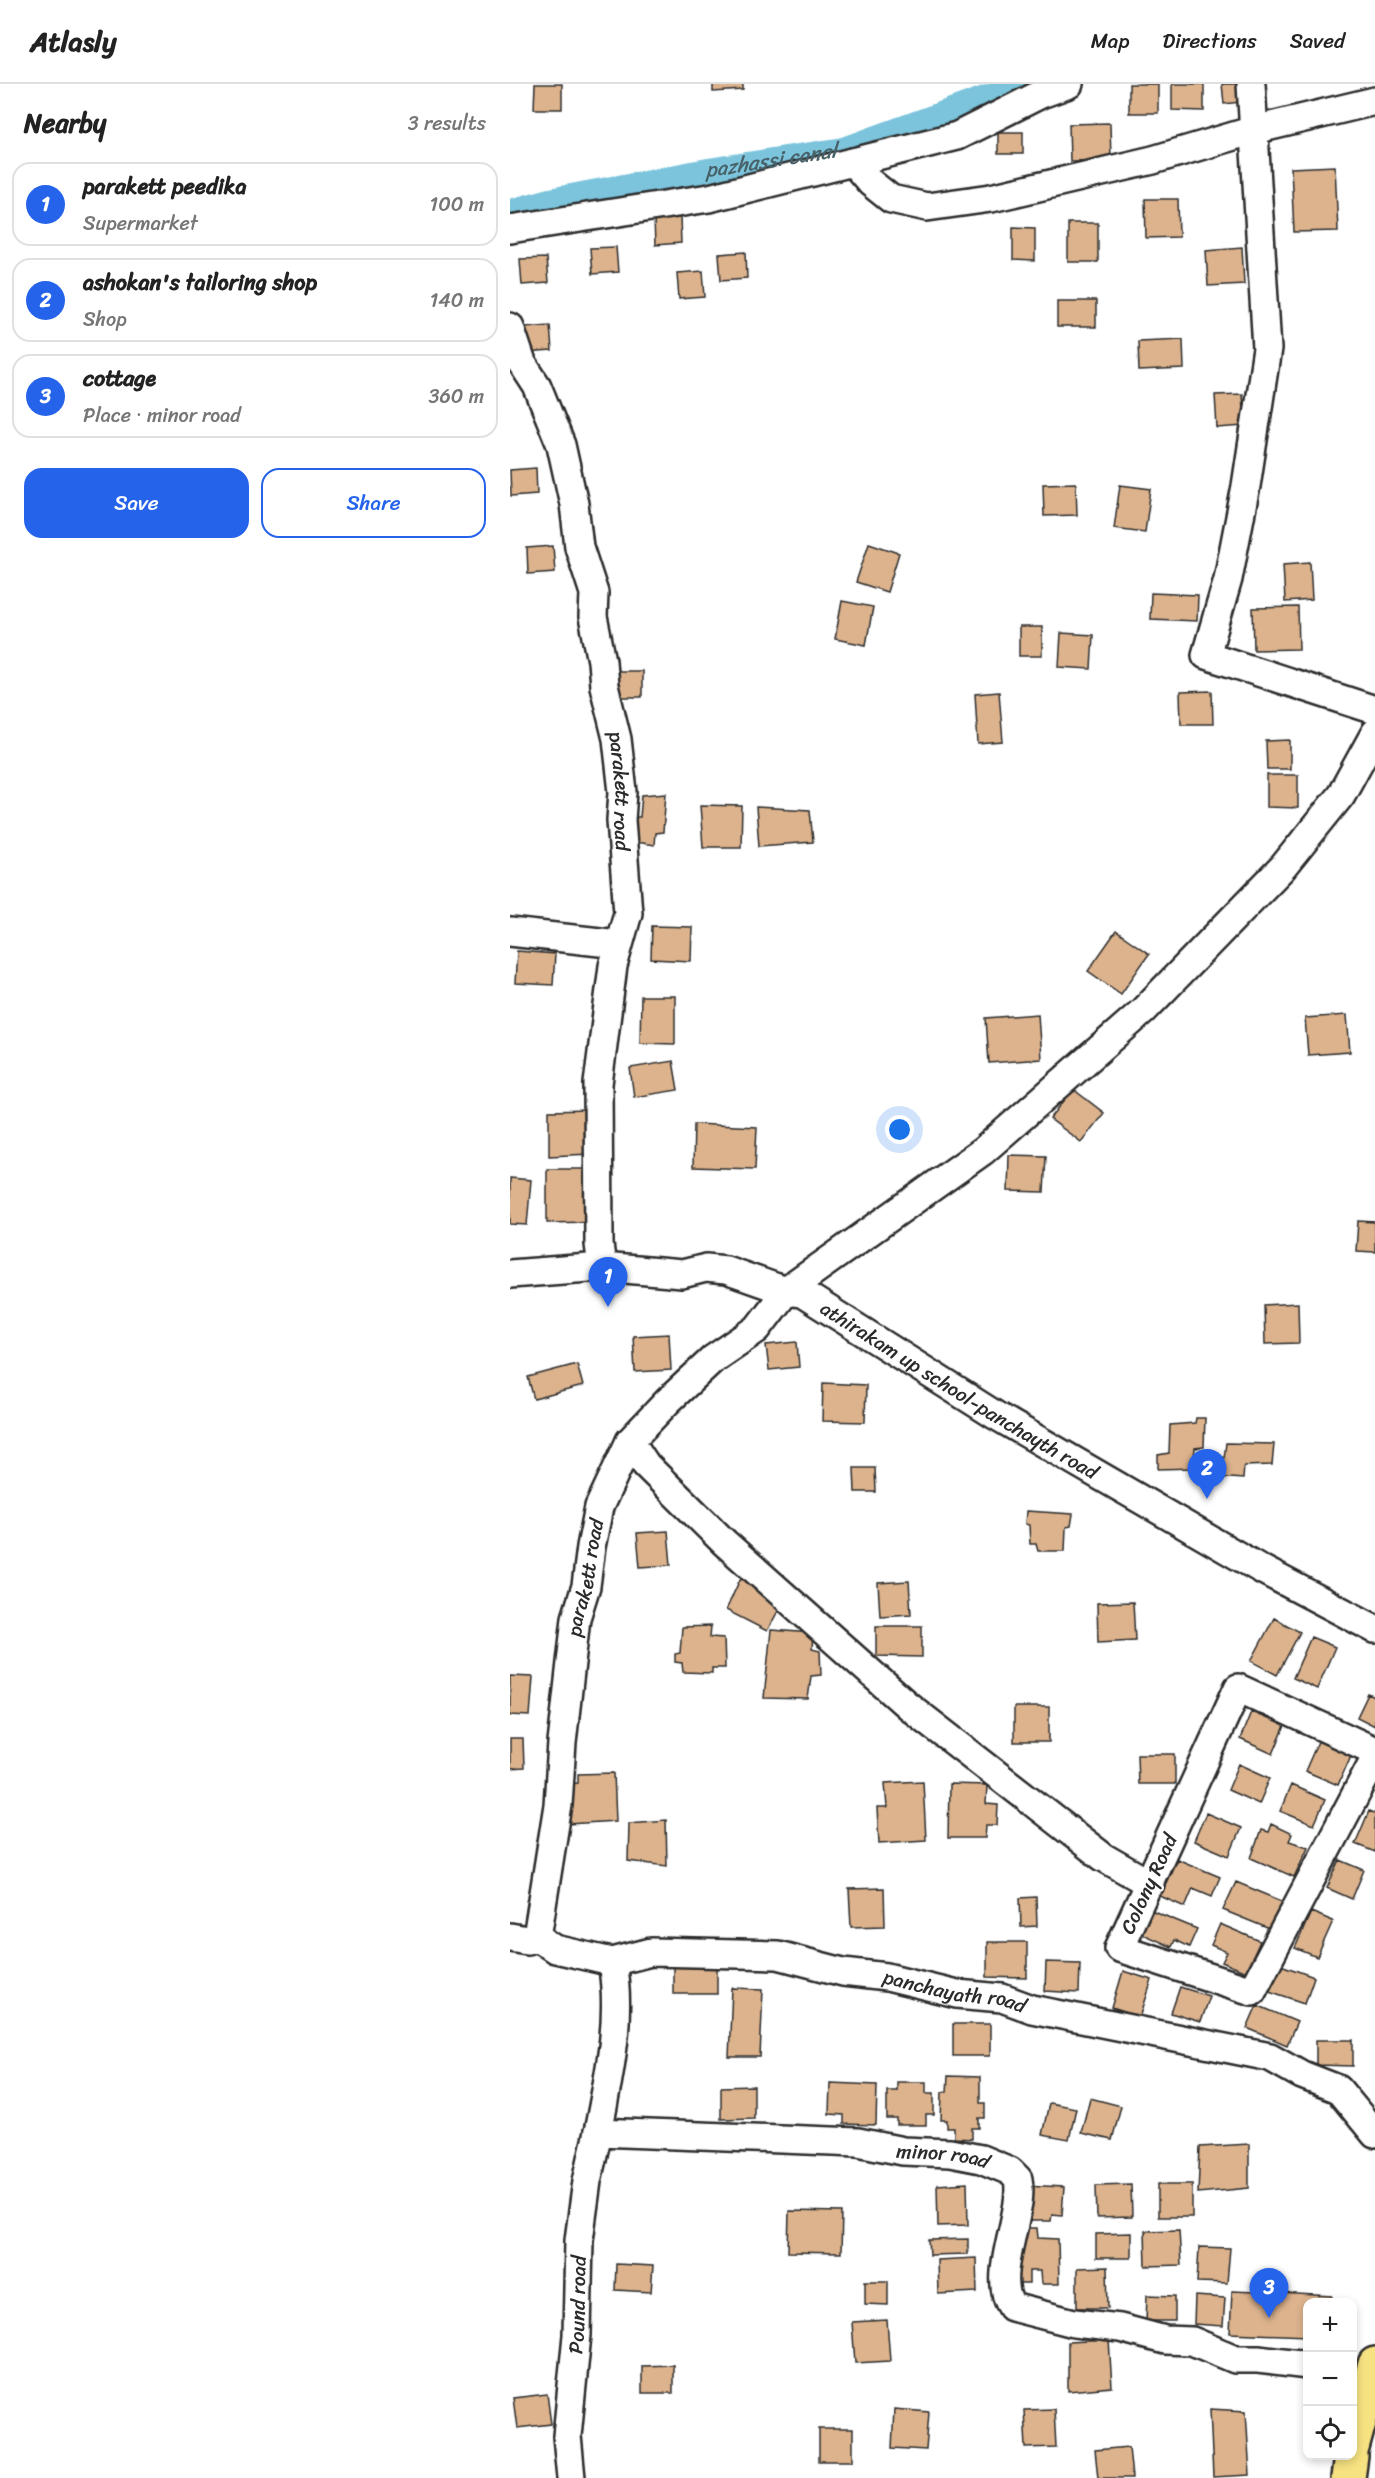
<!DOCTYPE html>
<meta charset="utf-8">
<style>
:root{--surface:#fff;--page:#f2f2f2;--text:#222;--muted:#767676;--line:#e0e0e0;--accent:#2563eb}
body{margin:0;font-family:Sriracha,sans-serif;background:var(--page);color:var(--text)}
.controls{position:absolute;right:18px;bottom:18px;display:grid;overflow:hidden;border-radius:12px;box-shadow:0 3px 9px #0003}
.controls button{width:54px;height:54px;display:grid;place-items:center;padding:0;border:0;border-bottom:2px solid var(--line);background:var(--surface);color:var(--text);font:30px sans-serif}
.you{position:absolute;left:390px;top:1046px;width:21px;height:21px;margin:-15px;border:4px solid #fff;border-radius:50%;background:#1a73e8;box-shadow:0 0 0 9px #1a73e833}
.badge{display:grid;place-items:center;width:39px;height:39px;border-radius:50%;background:var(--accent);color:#fff;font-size:20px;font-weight:700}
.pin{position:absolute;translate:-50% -50px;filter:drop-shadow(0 2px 3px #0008)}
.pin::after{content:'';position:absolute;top:32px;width:21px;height:18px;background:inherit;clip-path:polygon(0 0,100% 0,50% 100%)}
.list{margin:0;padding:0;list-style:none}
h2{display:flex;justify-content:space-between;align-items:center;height:78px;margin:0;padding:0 24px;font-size:26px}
h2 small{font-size:20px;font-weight:400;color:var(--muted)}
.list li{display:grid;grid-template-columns:39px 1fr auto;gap:18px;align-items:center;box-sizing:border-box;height:84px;margin:0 12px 12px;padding:0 12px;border:2px solid var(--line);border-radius:18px}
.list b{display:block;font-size:22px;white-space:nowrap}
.list p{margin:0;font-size:20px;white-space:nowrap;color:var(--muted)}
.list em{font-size:20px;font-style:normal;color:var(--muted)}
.actions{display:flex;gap:12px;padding:18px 24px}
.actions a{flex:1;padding:14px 0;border:2px solid var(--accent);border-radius:18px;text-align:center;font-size:21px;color:var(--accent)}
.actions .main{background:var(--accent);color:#fff}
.icon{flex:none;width:33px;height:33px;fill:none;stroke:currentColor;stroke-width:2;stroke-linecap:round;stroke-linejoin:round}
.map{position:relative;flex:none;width:865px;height:2394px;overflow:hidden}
header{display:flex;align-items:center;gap:36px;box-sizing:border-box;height:84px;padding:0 30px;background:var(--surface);border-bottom:2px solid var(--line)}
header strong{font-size:28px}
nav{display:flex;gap:33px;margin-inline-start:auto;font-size:21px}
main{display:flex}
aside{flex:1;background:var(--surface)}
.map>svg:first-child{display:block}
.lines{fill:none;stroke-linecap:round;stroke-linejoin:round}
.canal{stroke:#7bc4dc;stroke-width:24}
.building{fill:#dcb38d;stroke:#2b2b2b;stroke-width:1.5}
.minor-casing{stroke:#2b2b2b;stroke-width:32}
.major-casing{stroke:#2b2b2b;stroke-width:38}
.minor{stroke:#fff;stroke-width:27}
.major{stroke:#f6e281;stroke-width:33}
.labels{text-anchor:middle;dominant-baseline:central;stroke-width:4.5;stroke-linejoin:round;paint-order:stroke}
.street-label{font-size:20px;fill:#2b2b2b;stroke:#fff}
.water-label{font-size:21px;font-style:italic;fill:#476169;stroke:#fff}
</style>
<header>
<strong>Atlasly</strong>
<nav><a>Map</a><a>Directions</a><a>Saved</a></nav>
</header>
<main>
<aside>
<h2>Nearby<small>3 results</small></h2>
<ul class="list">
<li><span class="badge">1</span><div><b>parakett peedika</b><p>Supermarket</p></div><em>100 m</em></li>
<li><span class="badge">2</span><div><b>ashokan's tailoring shop</b><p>Shop</p></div><em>140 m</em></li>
<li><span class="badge">3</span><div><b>cottage</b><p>Place · minor road</p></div><em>360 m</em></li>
</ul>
<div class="actions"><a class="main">Save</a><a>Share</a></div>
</aside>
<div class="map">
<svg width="865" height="2394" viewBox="0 0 865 2394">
<rect width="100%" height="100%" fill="#fff"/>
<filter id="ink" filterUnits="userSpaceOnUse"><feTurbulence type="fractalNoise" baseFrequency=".0167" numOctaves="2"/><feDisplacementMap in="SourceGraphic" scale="12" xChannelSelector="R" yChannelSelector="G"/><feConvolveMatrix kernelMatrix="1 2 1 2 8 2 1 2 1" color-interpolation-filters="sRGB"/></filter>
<g filter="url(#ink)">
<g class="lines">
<path class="canal" id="s1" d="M 0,127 L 40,116 L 198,86 L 334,65 L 513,0"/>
</g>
<path class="building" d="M 25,0 L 52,0 L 52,25 L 24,25 Z
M 203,0 L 233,0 L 233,6 L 203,8 Z
M 619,0 L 648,0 L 648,29 L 619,29 Z
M 662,0 L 694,0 L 694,27 L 662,26 Z
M 712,0 L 737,0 L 739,17 L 714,20 Z
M 600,39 L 601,76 L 560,77 L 559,40 Z
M 488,48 L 513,48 L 513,70 L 488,70 Z
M 825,82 L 828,147 L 784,148 L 781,84 Z
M 635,115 L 668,115 L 669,153 L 636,154 Z
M 170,133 L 171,159 L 145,161 L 144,135 Z
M 558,139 L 588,139 L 588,178 L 558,178 Z
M 503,143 L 525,144 L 525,177 L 503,176 Z
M 106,163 L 108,188 L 82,190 L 80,164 Z
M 732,163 L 734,200 L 698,202 L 696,166 Z
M 236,168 L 237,194 L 211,196 L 209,170 Z
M 36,174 L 38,199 L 12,201 L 10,175 Z
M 193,187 L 195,213 L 169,215 L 167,189 Z
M 547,217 L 586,217 L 586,243 L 547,243 Z
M 40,241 L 42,267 L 15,269 L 14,243 Z
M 673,255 L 674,285 L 629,287 L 628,257 Z
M 732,310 L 734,342 L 707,344 L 705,311 Z
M 26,384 L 27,410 L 1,412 L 0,386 Z
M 566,399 L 567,431 L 534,432 L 533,400 Z
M 610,401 L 641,405 L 635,448 L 604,444 Z
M 359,459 L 389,469 L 377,508 L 346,498 Z
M 43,462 L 45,488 L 18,490 L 17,464 Z
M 800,478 L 802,516 L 775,518 L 773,480 Z
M 641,509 L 688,511 L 687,537 L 640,535 Z
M 332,517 L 363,523 L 356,561 L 325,555 Z
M 788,523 L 789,565 L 744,566 L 743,524 Z
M 509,543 L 532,543 L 532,572 L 509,572 Z
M 551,549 L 583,551 L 581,585 L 549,583 Z
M 108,587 L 132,587 L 132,613 L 108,613 Z
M 702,607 L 703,640 L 671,640 L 670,608 Z
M 489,608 L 493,658 L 468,660 L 465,610 Z
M 780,656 L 780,685 L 757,685 L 756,657 Z
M 757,691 L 788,691 L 788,724 L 757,723 Z
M 156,709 L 153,748 L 145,749 L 144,761 L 119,757 L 120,733 L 130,733 L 132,711 Z
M 190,721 L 232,722 L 231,763 L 193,763 Z
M 246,723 L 300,726 L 303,758 L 249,762 Z
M 142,842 L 182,843 L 181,877 L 141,875 Z
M 606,847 L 639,870 L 611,910 L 578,887 Z
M 7,867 L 45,870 L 43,901 L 5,899 Z
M 131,912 L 165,912 L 165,960 L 130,959 Z
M 528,930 L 531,975 L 479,979 L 476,934 Z
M 837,931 L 840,968 L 798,971 L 795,934 Z
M 163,977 L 168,1006 L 124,1013 L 120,984 Z
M 563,1005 L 594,1029 L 571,1058 L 540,1035 Z
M 79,1026 L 80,1070 L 39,1072 L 39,1027 Z
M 184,1040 L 247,1043 L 245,1085 L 183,1083 Z
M 499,1071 L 536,1072 L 534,1108 L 498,1107 Z
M 37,1085 L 78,1085 L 78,1138 L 37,1139 Z
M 0,1094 L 21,1096 L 17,1141 L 0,1140 Z
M 848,1137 L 865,1138 L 865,1168 L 846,1167 Z
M 788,1219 L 789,1259 L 755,1260 L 754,1221 Z
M 159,1250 L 161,1286 L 125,1288 L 123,1252 Z
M 287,1258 L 289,1283 L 259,1286 L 256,1261 Z
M 67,1280 L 73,1302 L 24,1315 L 18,1293 Z
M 313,1299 L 356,1301 L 355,1338 L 312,1337 Z
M 686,1334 L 695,1334 L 694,1363 L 685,1364 L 683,1384 L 648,1385 L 648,1371 L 659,1369 L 660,1341 L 685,1339 Z
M 716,1359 L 764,1360 L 762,1381 L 734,1382 L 733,1395 L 707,1393 L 707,1374 L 714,1374 Z
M 344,1384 L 365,1384 L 366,1408 L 345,1408 Z
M 516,1427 L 563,1430 L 561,1442 L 556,1443 L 555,1467 L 528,1467 L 526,1460 L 520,1460 L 519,1441 L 515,1440 Z
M 158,1447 L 161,1481 L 130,1483 L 127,1449 Z
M 233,1489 L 273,1518 L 257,1547 L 216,1526 Z
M 399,1497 L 401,1530 L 370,1532 L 368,1499 Z
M 623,1518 L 625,1556 L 588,1558 L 587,1519 Z
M 764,1534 L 790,1548 L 767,1591 L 741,1577 Z
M 201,1542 L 200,1553 L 214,1554 L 215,1584 L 202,1584 L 202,1589 L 173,1588 L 172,1579 L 165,1578 L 165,1570 L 170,1569 L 172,1543 Z
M 366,1542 L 412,1542 L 412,1573 L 366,1572 Z
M 261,1546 L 303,1549 L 302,1565 L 310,1567 L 311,1591 L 301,1592 L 298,1615 L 254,1614 Z
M 801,1553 L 825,1563 L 807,1605 L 783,1594 Z
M 0,1592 L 23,1593 L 20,1632 L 0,1631 Z
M 858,1610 L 865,1613 L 865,1642 L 847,1633 Z
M 504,1623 L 539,1623 L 539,1658 L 504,1658 Z
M 741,1628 L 758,1635 L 761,1629 L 777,1637 L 763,1670 L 730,1655 Z
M 810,1653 L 843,1667 L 828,1701 L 795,1687 Z
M 0,1655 L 13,1655 L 14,1684 L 0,1685 Z
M 627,1670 L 665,1670 L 665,1700 L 628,1700 Z
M 729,1680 L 760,1694 L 749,1720 L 718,1706 Z
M 104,1689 L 106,1737 L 58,1740 L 58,1700 L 68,1699 L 68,1690 Z
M 413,1697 L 416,1756 L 369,1759 L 367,1724 L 377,1724 L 375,1699 Z
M 439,1700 L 477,1701 L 476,1720 L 488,1721 L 487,1741 L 476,1741 L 475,1754 L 438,1754 Z
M 781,1701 L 815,1716 L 804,1741 L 770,1727 Z
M 859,1727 L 865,1730 L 865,1768 L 845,1760 Z
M 696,1729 L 731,1744 L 719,1772 L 684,1757 Z
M 156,1736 L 157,1782 L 118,1777 L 119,1739 Z
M 761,1740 L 782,1750 L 779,1757 L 798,1763 L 784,1793 L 741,1774 L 751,1746 L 758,1748 Z
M 667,1775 L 710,1793 L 702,1812 L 683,1804 L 675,1823 L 650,1812 Z
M 830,1776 L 854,1786 L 842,1815 L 817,1804 Z
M 726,1798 L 774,1818 L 762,1846 L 713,1826 Z
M 374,1804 L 375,1842 L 341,1843 L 339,1805 Z
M 526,1813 L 527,1842 L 511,1843 L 510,1814 Z
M 641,1826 L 687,1845 L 679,1863 L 664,1856 L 661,1863 L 630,1849 Z
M 801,1828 L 823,1837 L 807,1873 L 785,1864 Z
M 710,1840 L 750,1857 L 736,1888 L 712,1878 L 717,1868 L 701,1861 Z
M 477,1858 L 517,1858 L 517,1894 L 477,1893 Z
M 163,1876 L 207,1876 L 207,1910 L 163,1910 Z
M 536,1878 L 570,1879 L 569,1909 L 535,1907 Z
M 768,1880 L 804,1893 L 795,1919 L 759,1907 Z
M 613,1887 L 642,1896 L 630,1933 L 602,1924 Z
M 670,1903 L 699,1912 L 690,1938 L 661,1929 Z
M 222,1904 L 253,1905 L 250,1973 L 219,1973 Z
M 747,1921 L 787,1938 L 777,1961 L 737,1944 Z
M 443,1940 L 480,1940 L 480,1972 L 443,1972 Z
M 806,1956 L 843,1956 L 843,1982 L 806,1981 Z
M 438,1992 L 470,1993 L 470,2019 L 475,2019 L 475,2034 L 469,2034 L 469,2044 L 462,2044 L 462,2055 L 444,2054 L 444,2044 L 437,2044 L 437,2036 L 431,2036 L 432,2008 L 437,2008 Z
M 387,1998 L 416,1998 L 416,2009 L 424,2009 L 424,2031 L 416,2031 L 416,2041 L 387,2041 L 387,2035 L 377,2035 L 377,2007 L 387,2007 Z
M 320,1999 L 367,2001 L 366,2041 L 334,2040 L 334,2031 L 319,2030 Z
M 244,2002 L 244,2034 L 211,2035 L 211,2003 Z
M 580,2014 L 611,2022 L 602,2056 L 571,2049 Z
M 539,2019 L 566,2024 L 559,2056 L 532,2051 Z
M 739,2060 L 739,2104 L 688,2109 L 690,2063 Z
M 457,2099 L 458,2141 L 428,2142 L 427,2101 Z
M 621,2100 L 622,2133 L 587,2134 L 586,2101 Z
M 648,2100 L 682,2100 L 682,2133 L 648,2133 Z
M 513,2101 L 554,2103 L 552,2131 L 542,2130 L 541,2137 L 513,2137 Z
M 279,2127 L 332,2128 L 331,2169 L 278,2168 Z
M 507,2144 L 527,2144 L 528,2154 L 548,2155 L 549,2200 L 531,2200 L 530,2187 L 519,2187 L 519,2200 L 503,2200 Z
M 669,2146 L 671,2181 L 636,2182 L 635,2147 Z
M 621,2149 L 621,2174 L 586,2174 L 586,2150 Z
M 458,2155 L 458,2170 L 420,2171 L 419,2156 Z
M 689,2163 L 720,2164 L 717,2199 L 687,2198 Z
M 466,2174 L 467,2208 L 428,2210 L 427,2176 Z
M 106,2180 L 143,2182 L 141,2208 L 105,2206 Z
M 597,2183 L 598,2224 L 567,2224 L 567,2184 Z
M 355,2197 L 378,2197 L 378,2221 L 355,2220 Z
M 722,2207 L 769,2209 L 822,2212 L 821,2218 L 798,2218 L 798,2252 L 720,2249 Z
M 637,2211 L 665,2212 L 665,2237 L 636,2237 Z
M 685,2212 L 715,2214 L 713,2242 L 684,2240 Z
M 377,2236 L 380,2277 L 345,2279 L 342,2238 Z
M 599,2256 L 602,2303 L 558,2307 L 558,2258 Z
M 163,2281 L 163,2309 L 132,2309 L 132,2282 Z
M 37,2310 L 41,2340 L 7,2344 L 3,2314 Z
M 384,2325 L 419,2328 L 416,2366 L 382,2364 Z
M 544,2325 L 546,2363 L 516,2364 L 514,2326 Z
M 700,2325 L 736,2327 L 740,2391 L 703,2393 Z
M 309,2345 L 343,2345 L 343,2377 L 309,2377 Z
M 619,2363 L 622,2394 L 588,2394 L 585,2366 Z"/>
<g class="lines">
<defs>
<g id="minor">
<path d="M 741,0 L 757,265 L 736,402 L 718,495 L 696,571 L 865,626"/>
<path d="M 343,78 L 361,99 L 381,115 L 417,123 L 481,114 L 643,76 L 744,46 L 865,17"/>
<path d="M 0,145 L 199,114 L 447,52 L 531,10 L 559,0"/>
<path id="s2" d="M 0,243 L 12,279 L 27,302 L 51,361 L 64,420 L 69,463 L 84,509 L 83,533 L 92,577 L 94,602 L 107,655 L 113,708 L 111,736 L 118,829 L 103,882 L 88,1000 L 89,1160 L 92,1183"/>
<path d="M 0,848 L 108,860"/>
<path id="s3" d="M 0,1190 L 92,1183 L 172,1190 L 196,1184 L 216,1186 L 276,1207 L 292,1209 L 485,1331 L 749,1484 L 865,1545"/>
<path d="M 120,1357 L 136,1381 L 215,1459 L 397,1621 L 593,1773 L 640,1800"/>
<path d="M 865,1667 L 728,1604 L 609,1864 L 742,1907 L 865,1674"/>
<path id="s4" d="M 0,1853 L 17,1856 L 27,1853 L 45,1865 L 102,1878 L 141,1868 L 268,1871 L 333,1888 L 377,1893 L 447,1910 L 492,1914 L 522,1925 L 760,1973 L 792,1991 L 828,2005 L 865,2050"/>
<path id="s5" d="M 27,1853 L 48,1721 L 52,1659 L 66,1534 L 76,1502 L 81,1463 L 89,1423 L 120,1357 L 158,1317 L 203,1275 L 247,1245 L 276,1207 L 473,1067 L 633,927 L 773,783 L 831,711 L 865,649"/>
<path id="s6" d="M 102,1878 C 112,1935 99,1992 88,2048 L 348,2058 L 393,2067 L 440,2069 L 471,2075 L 500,2087 L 508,2095 C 515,2131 480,2192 502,2223 L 564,2239 L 610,2244 L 655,2256 L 682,2257 L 725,2275 L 748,2275 L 798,2281"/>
<path id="s7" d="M 61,2394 L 57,2352 L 67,2251 L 69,2156 L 77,2097 L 88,2048"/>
</g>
<path id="major" d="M 842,2364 L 865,2280
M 838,2394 L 841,2372"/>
</defs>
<use href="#minor" class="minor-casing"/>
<use href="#major" class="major-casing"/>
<use href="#minor" class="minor"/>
<use href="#major" class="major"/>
</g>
</g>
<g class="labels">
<g class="street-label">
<text stroke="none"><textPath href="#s2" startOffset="482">parakett road</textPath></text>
<text stroke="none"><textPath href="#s3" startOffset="482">athirakam up school-panchayth road</textPath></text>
<text stroke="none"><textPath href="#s5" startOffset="363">parakett road</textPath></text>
<text transform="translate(639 1800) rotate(-65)">Colony Road</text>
<text stroke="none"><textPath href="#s4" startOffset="456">panchayath road</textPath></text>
<text stroke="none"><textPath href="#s6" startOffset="518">minor road</textPath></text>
<text stroke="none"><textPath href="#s7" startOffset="174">Pound road</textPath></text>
</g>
<g class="water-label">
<text stroke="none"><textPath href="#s1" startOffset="266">pazhassi canal</textPath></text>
</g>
</g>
</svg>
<div class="controls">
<button>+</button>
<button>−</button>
<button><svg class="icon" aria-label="locate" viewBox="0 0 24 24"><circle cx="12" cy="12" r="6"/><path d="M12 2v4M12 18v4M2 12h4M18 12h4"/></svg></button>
</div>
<div class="you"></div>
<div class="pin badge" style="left:98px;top:1223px">1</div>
<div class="pin badge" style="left:697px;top:1415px">2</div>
<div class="pin badge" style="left:759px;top:2234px">3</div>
</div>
</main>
